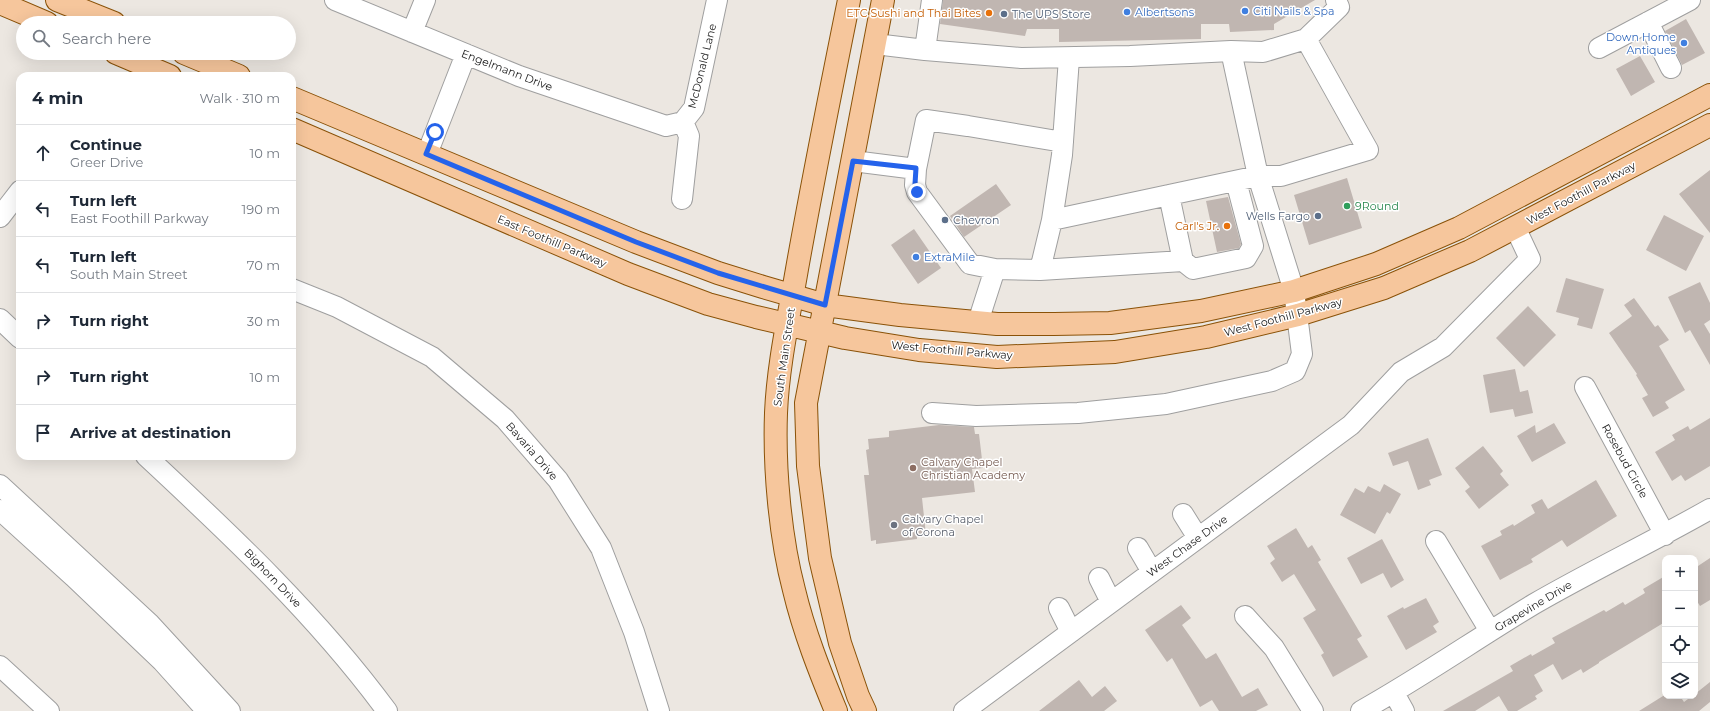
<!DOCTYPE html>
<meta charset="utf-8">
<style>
:root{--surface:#fff;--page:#f6f6f7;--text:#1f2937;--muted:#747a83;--line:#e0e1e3}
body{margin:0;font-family:Montserrat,sans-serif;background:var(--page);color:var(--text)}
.controls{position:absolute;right:12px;bottom:12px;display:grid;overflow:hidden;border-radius:8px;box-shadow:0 4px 16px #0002}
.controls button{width:36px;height:36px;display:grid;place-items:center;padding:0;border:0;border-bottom:1px solid var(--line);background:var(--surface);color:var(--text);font:20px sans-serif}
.stop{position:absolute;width:12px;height:12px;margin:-9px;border:3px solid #2563eb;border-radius:50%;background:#fff}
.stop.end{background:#2563eb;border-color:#fff;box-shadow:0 1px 4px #0008}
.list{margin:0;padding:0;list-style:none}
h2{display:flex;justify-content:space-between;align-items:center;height:52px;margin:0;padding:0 16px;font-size:17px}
h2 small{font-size:13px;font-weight:400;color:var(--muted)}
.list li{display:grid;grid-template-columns:26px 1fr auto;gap:12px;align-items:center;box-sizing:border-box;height:56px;padding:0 16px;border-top:1px solid var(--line)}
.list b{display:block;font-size:15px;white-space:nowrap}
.list p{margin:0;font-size:13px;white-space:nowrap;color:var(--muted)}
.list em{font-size:13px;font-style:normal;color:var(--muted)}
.icon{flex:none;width:22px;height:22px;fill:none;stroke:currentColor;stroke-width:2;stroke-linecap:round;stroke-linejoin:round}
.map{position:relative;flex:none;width:1710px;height:711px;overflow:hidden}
.search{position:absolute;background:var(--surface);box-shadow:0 4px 16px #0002;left:16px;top:16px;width:280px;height:44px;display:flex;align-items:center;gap:10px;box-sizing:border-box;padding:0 14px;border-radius:22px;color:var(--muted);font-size:15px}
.panel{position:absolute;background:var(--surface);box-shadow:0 4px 16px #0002;left:16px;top:72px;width:280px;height:388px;border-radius:12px}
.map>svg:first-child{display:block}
.building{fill:#c0b6b1}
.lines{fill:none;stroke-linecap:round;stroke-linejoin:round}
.minor-casing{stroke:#9f9f9f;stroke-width:22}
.major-casing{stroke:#8a5208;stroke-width:24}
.minor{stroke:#fff;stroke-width:20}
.major{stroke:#f6c69c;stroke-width:22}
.route{stroke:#2563eb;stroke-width:5}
.shop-dot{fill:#3f7fe0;stroke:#fff;stroke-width:1.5}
.food-dot{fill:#e8710a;stroke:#fff;stroke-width:1.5}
.service-dot{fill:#5c6f8a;stroke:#fff;stroke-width:1.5}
.leisure-dot{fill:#2e9e5b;stroke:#fff;stroke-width:1.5}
.education-dot{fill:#8d6e63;stroke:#fff;stroke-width:1.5}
.worship-dot{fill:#6b7280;stroke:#fff;stroke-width:1.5}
.labels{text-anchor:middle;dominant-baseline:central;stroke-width:3;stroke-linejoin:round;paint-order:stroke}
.shop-label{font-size:11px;fill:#366cbe;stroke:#fff;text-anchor:start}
.food-label{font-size:11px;fill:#c56008;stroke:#fff;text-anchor:end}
.service-label{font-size:11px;fill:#4e5e75;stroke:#fff;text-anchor:start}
.street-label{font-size:11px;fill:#1b1b1b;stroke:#fff}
.leisure-label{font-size:11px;fill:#27864d;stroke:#fff;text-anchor:start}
.education-label{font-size:11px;fill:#785e54;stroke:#fff;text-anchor:start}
.worship-label{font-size:11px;fill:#5b616d;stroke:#fff;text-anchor:start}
</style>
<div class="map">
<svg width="1710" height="711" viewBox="0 0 1710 711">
<rect width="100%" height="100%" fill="#ece7e1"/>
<path class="building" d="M 943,0 L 1315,0 L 1274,24 L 1274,30 L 1230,32 L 1229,24 L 1201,24 L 1201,39 L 1059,42 L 1059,29 L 1027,29 L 1025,36 L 940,24 Z
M 1686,19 L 1705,53 L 1682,65 L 1665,31 Z
M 1640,56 L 1655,82 L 1631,96 L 1616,69 Z
M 1710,170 L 1710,233 L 1679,194 Z
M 1347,178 L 1362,228 L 1309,245 L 1294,195 Z
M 996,184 L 1011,205 L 964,237 L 950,216 Z
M 1228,197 L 1241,244 L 1239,248 L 1217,252 L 1206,201 Z
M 1664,215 L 1704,236 L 1686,271 L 1646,250 Z
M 914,229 L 941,268 L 918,284 L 891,245 Z
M 1566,278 L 1604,289 L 1592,329 L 1577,325 L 1579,318 L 1556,312 Z
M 1700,282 L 1710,303 L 1710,320 L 1704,324 L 1710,334 L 1710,365 L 1690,330 L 1685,333 L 1668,297 Z
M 1634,298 L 1655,327 L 1658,325 L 1669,340 L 1659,346 L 1685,390 L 1665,402 L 1669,408 L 1653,417 L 1642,398 L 1648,395 L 1636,375 L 1637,374 L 1609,333 L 1632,316 L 1624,305 Z
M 1528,306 L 1556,335 L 1524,367 L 1496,338 Z
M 1515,369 L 1520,392 L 1528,390 L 1533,413 L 1515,417 L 1513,409 L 1490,413 L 1483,375 Z
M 1710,418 L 1710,466 L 1685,481 L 1681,475 L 1672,481 L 1655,452 L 1675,440 L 1672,435 L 1688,426 L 1690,430 Z
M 1554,423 L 1566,443 L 1532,462 L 1517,436 L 1535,425 L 1536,433 Z
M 939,425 L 974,427 L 975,434 L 979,434 L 983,468 L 972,469 L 975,492 L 922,498 L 926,535 L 917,536 L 917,539 L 876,544 L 876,540 L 871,541 L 864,475 L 869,475 L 866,450 L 869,449 L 868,439 L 889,437 L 889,431 Z
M 1428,438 L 1442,475 L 1429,480 L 1431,485 L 1418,490 L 1408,461 L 1393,466 L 1388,453 Z
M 1483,446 L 1503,471 L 1500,474 L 1509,485 L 1479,509 L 1465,491 L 1470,487 L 1455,468 Z
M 1596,480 L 1617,516 L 1567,547 L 1562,540 L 1531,559 L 1533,562 L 1500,580 L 1481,546 L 1502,535 L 1500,531 L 1513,524 L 1514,526 L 1535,513 L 1531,505 L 1542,499 L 1548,509 Z
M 1384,484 L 1401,494 L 1390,514 L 1387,512 L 1375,534 L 1340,515 L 1355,488 L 1364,493 L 1368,486 L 1380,492 Z
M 1296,528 L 1308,548 L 1312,545 L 1321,560 L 1318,562 L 1362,636 L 1357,639 L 1368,657 L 1333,677 L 1321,655 L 1324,653 L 1303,618 L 1316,610 L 1294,574 L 1282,582 L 1270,563 L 1275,559 L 1267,546 Z
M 1382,539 L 1404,580 L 1391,588 L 1383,573 L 1361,584 L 1347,558 Z
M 1710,558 L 1710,600 L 1700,606 L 1695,598 L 1695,568 Z
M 1665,576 L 1665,622 L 1599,662 L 1599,663 L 1583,673 L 1581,669 L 1562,680 L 1553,664 L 1534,675 L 1543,691 L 1535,696 L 1537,699 L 1517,711 L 1508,711 L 1499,696 L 1475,711 L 1443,711 L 1513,671 L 1510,666 L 1531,654 L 1532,656 L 1555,643 L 1552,638 L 1604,610 L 1606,612 L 1623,602 L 1625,605 L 1645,593 L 1643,589 Z
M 1426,598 L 1439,622 L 1433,626 L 1437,632 L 1406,650 L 1387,616 L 1403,607 L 1404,609 Z
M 1181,605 L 1191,618 L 1182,625 L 1206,659 L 1216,653 L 1242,697 L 1258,688 L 1268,705 L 1256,711 L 1219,711 L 1212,700 L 1200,707 L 1172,658 L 1167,662 L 1145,630 Z
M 1079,680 L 1092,697 L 1105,686 L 1117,701 L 1104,711 L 1039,711 Z
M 1710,682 L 1710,702 L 1699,711 L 1639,711 L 1663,696 L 1680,696 L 1684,702 L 1692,696 L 1695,696 L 1695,694 Z"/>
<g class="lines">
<defs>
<path id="minor" d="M 335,0 L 519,76 L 666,126 L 683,122
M 1648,22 L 1671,68
M 412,32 L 425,0
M 875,44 L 925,50 L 932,0
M 1599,48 L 1690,0
M 925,50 L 1021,58 L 1130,56 L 1231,51 L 1263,52 L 1306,39 L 1339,7 L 1336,0
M 427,154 L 466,54
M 853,161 L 916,169 L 926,120 L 968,126 L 1063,142
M 916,169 L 915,185 L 917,192 L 970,264 L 995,269
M 682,199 L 689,136 L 683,122 L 694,108 L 717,0
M 0,217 L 20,191
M 1052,220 L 1062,155 L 1069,58
M 1183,261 L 1193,269 L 1246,258 L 1253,246 L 1236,181
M 1040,270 L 1183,261 L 1169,195
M 292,289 L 337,307 L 432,357 L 505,419 L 558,480 L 601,548 L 634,632 L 659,711
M 0,319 L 20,338
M 978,322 L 995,269 L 1040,270 L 1052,220 L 1258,176 L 1281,176 L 1368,150 L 1306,39
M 1585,387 L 1665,535
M 932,413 L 976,416 L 1078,413 L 1166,404 L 1272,381 L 1295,371 L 1302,354 L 1294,291 L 1258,176 L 1231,51
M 146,456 C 232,536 317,616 387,711
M 0,485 L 149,623 L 230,711
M 0,510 L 74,577 L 162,661 L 207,711
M 1183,514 L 1198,538
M 1436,541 L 1490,631
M 1138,548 L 1152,572
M 1099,578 L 1111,602
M 1059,608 L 1071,632
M 1245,616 L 1274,648 L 1313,711
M 0,666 L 49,711
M 1394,693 L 1404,711
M 964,711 L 1351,425 L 1401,372 L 1443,347 L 1530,259 L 1515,227
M 1361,711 C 1420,678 1476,639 1534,604 C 1591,571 1652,542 1710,509"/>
<path id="major" d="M 57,0 L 114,23
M 0,3 L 47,23
M 116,53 L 170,76
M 184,53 L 239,76
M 292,98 L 636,242 L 718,273 L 763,287 L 825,305 L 900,315 L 997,324 L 1054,324 L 1110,323 L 1201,311 L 1294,291 L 1376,264 L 1459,228 L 1710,95
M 292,129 L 628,274 L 708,304 L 756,317 L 845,338 L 919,350 L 997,357 L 1115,352 L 1206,337 L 1298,315 L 1384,288 L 1470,251 L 1710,125
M 836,711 C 820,672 804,632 794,590 C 780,537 774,468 776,413 C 778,365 789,316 797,269 C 813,179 831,89 849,0
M 865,711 L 858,696 L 840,643 L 820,558 L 808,466 L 806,403 L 883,0"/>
</defs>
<use href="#minor" class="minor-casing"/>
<use href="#major" class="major-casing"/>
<use href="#minor" class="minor"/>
<use href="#major" class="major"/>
</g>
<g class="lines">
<path class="route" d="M 435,132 L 426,154 L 636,242 L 718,273 L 825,305 L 853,161 L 916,168 L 915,184 L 917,192"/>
</g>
<g class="shop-dot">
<circle cx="1245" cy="11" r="4"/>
<circle cx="1127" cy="12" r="4"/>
<circle cx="1684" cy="43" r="4"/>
<circle cx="916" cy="257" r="4"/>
</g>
<g class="food-dot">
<circle cx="989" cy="13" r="4"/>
<circle cx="1227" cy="226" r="4"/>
</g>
<g class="service-dot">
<circle cx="1004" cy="14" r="4"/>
<circle cx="1318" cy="216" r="4"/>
<circle cx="945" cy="220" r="4"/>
</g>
<circle class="leisure-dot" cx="1347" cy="206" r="4"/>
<circle class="education-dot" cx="913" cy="468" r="4"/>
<circle class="worship-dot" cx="894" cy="525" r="4"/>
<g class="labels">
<g class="shop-label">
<text x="1253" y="11">Citi Nails &amp; Spa</text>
<text x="1135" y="12">Albertsons</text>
<text x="1676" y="37" text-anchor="end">Down Home<tspan x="1676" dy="13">Antiques</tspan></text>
<text x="924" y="257">ExtraMile</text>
</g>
<g class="food-label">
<text x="981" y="13">ETC Sushi and Thai Bites</text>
<text x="1219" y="226">Carl's Jr.</text>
</g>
<g class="service-label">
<text x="1012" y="14">The UPS Store</text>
<text x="1310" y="216" text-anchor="end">Wells Fargo</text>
<text x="953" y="220">Chevron</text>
</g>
<g class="street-label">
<text transform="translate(702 66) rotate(-76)">McDonald Lane</text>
<text transform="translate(507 70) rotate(21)">Engelmann Drive</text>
<text transform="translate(1581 193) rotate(-28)">West Foothill Parkway</text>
<text transform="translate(552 241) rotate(23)">East Foothill Parkway</text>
<text transform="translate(1283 317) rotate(-15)">West Foothill Parkway</text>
<text transform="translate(952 350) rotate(5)">West Foothill Parkway</text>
<text transform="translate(784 357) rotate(-82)">South Main Street</text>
<text transform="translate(532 451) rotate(49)">Bavaria Drive</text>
<text transform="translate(1625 461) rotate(61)">Rosebud Circle</text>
<text transform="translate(1187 546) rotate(-36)">West Chase Drive</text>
<text transform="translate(273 578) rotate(46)">Bighorn Drive</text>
<text transform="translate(1533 606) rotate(-31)">Grapevine Drive</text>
</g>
<g class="leisure-label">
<text x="1355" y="206">9Round</text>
</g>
<g class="education-label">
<text x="921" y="462">Calvary Chapel<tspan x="921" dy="13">Christian Academy</tspan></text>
</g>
<g class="worship-label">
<text x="902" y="519">Calvary Chapel<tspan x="902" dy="13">of Corona</tspan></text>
</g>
</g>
</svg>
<div class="controls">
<button>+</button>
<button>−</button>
<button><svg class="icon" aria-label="locate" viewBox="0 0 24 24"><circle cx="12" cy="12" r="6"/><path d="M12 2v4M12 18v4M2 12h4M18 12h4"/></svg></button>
<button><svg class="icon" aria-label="layers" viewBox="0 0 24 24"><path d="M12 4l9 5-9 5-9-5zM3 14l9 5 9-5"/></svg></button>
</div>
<div class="stop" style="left:435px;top:132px"></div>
<div class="stop end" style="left:917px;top:192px"></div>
<div class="search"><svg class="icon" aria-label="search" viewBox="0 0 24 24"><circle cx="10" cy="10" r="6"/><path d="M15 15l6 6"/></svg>Search here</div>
<section class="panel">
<h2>4 min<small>Walk · 310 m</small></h2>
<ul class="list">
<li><svg class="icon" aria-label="ahead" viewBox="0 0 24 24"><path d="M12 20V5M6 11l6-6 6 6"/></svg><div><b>Continue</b><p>Greer Drive</p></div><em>10 m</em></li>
<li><svg class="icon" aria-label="left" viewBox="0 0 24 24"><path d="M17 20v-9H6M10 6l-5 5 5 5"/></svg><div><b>Turn left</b><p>East Foothill Parkway</p></div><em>190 m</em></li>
<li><svg class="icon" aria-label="left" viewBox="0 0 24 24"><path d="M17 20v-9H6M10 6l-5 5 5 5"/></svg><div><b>Turn left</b><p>South Main Street</p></div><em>70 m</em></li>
<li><svg class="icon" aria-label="right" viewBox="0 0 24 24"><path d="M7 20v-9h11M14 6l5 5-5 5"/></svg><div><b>Turn right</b></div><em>30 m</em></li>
<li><svg class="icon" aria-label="right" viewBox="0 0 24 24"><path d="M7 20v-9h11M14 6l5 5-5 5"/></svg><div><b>Turn right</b></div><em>10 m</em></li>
<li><svg class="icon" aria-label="arrive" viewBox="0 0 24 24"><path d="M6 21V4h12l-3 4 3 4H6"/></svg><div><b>Arrive at destination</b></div></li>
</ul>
</section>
</div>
